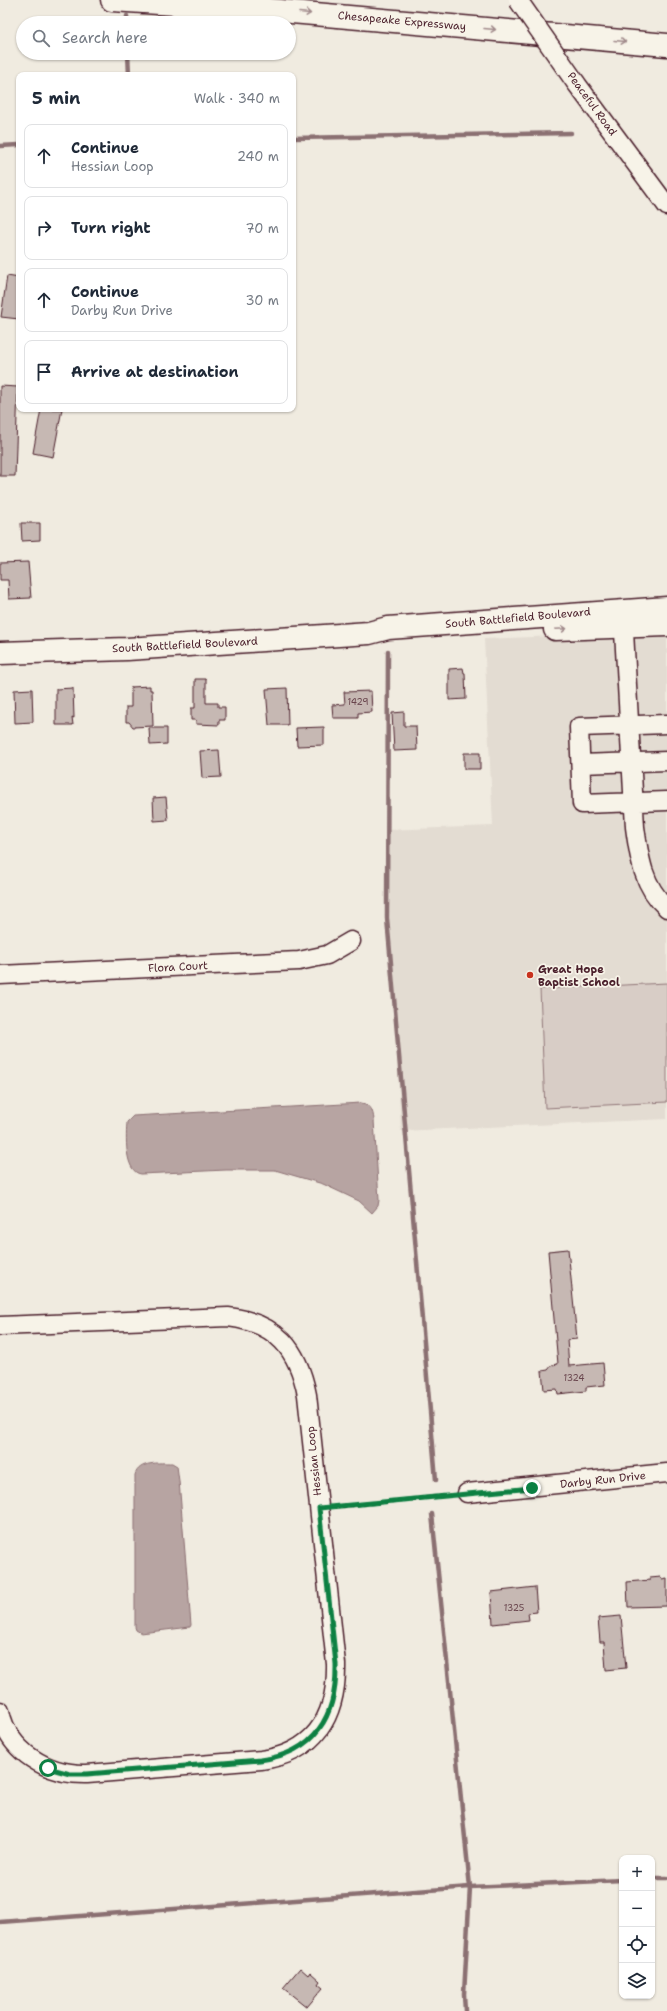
<!DOCTYPE html>
<meta charset="utf-8">
<style>
:root{--surface:#fff;--page:#f2f2f3;--text:#1f2937;--muted:#747a83;--line:#e0e1e3}
body{margin:0;font-family:"Shantell Sans",sans-serif;background:var(--page);color:var(--text)}
.controls{position:absolute;right:12px;bottom:12px;display:grid;overflow:hidden;border-radius:8px;box-shadow:0 1px 3px #0004}
.controls button{width:36px;height:36px;display:grid;place-items:center;padding:0;border:0;border-bottom:1px solid var(--line);background:var(--surface);color:var(--text);font:20px sans-serif}
.stop{position:absolute;width:12px;height:12px;margin:-9px;border:3px solid #0b8043;border-radius:50%;background:#fff}
.stop.end{background:#0b8043;border-color:#fff;box-shadow:0 1px 4px #0008}
.list{margin:0;padding:0;list-style:none}
h2{display:flex;justify-content:space-between;align-items:center;height:52px;margin:0;padding:0 16px;font-size:17px}
h2 small{font-size:13px;font-weight:400;color:var(--muted)}
.list li{display:grid;grid-template-columns:26px 1fr auto;gap:12px;align-items:center;box-sizing:border-box;height:64px;margin:0 8px 8px;padding:0 8px;border:1px solid var(--line);border-radius:8px}
.list b{display:block;font-size:15px;white-space:nowrap}
.list p{margin:0;font-size:13px;white-space:nowrap;color:var(--muted)}
.list em{font-size:13px;font-style:normal;color:var(--muted)}
.icon{flex:none;width:22px;height:22px;fill:none;stroke:currentColor;stroke-width:2;stroke-linecap:round;stroke-linejoin:round}
.map{position:relative;flex:none;width:667px;height:2011px;overflow:hidden}
.search{position:absolute;background:var(--surface);box-shadow:0 1px 3px #0004;left:16px;top:16px;width:280px;height:44px;display:flex;align-items:center;gap:10px;box-sizing:border-box;padding:0 14px;border-radius:22px;color:var(--muted);font-size:15px}
.panel{position:absolute;background:var(--surface);box-shadow:0 1px 3px #0004;left:16px;top:72px;width:280px;height:340px;border-radius:8px}
.map>svg:first-child{display:block}
.built{fill:#e3dcd2}
.green{fill:#d8cdc6;stroke:#917678}
.water{fill:#b7a4a2;stroke:#8b6f72}
.lines{fill:none;stroke-linecap:round;stroke-linejoin:round}
.stream{stroke:#8b6f72;stroke-width:4.5}
.building{fill:#c6b8b3;stroke:#4a1f2b}
.minor-casing{stroke:#4a1f2b;stroke-width:21}
.major-casing{stroke:#4a1f2b;stroke-width:25}
.highway-casing{stroke:#4a1f2b;stroke-width:25}
.path{stroke:#4a1f2b;stroke-width:2.5;stroke-dasharray:4 3;stroke-linecap:butt}
.minor{stroke:#f7f3e8;stroke-width:18}
.major{stroke:#f7f3e8;stroke-width:22}
.highway{stroke:#f7f3e8;stroke-width:22}
.minor-bridge-casing{stroke:#4a1f2b;stroke-width:21;stroke-linecap:butt}
.minor-bridge{stroke:#f7f3e8;stroke-width:18}
.oneway{stroke:#a0898a}
.route{stroke:#0b8043;stroke-width:5}
.poi-dot{fill:#c8321e;stroke:#f7f3e8;stroke-width:1.5}
.labels{text-anchor:middle;dominant-baseline:central;stroke-width:3.5;stroke-linejoin:round;paint-order:stroke}
.number-label{font-size:9px;fill:#69454d}
.street-label{font-size:11px;fill:#4a1f2b;stroke:#f7f3e8}
.poi-label{font-size:11px;font-weight:bold;fill:#4a1f2b;stroke:#f7f3e8;text-anchor:start}
</style>
<div class="map">
<svg width="667" height="2011" viewBox="0 0 667 2011">
<rect width="100%" height="100%" fill="#f0ebe0"/>
<filter id="ink" filterUnits="userSpaceOnUse"><feTurbulence type="fractalNoise" baseFrequency=".025" numOctaves="2"/><feDisplacementMap in="SourceGraphic" scale="8" xChannelSelector="R" yChannelSelector="G"/><feConvolveMatrix kernelMatrix="1 2 1 2 8 2 1 2 1" color-interpolation-filters="sRGB"/></filter>
<g filter="url(#ink)">
<path class="built" d="M 667,631 L 667,1119 L 401,1131 L 385,830 L 493,826 L 484,639 Z"/>
<path class="green" d="M 667,983 L 667,1102 L 545,1108 L 540,989 Z"/>
<path class="water" d="M 361,1103 C 371,1104 373,1111 374,1120 L 379,1200 L 378,1206 L 372,1213 L 359,1201 L 323,1184 L 275,1170 L 226,1170 L 141,1174 C 124,1172 126,1135 127,1122 L 133,1116 Z
M 172,1463 L 177,1466 L 179,1481 L 191,1625 L 190,1627 L 141,1633 L 136,1630 L 135,1627 L 135,1475 C 139,1461 159,1463 172,1463 Z"/>
<g class="lines">
<path class="stream" d="M 127,16 L 127,23
M 128,53 L 129,75
M 293,138 L 571,133
M 0,146 L 19,145
M 388,651 L 387,918 L 436,1480
M 432,1514 L 470,1887 L 464,1994 L 465,2011
M 652,1878 L 667,1878
M 0,1922 L 470,1887 L 622,1880"/>
</g>
<path class="building" d="M 7,276 L 19,278 L 19,319 L 1,317 Z
M 0,386 L 18,387 L 15,476 L 0,476 Z
M 41,409 L 62,409 L 53,457 L 33,453 Z
M 21,523 L 40,523 L 40,540 L 22,541 Z
M 28,562 L 31,598 L 9,599 L 8,580 L 0,580 L 0,563 Z
M 463,668 L 464,673 L 465,673 L 466,699 L 449,700 L 449,669 Z
M 195,679 L 206,679 L 206,703 L 218,703 L 218,707 L 225,707 L 225,720 L 219,720 L 219,725 L 196,724 L 196,720 L 191,720 L 191,708 L 195,708 Z
M 150,686 L 150,690 L 152,690 L 153,726 L 133,727 L 129,722 L 126,722 L 126,707 L 131,707 L 131,687 Z
M 73,688 L 74,718 L 72,717 L 73,725 L 56,725 L 56,689 Z
M 287,688 L 288,725 L 269,725 L 266,689 Z
M 32,689 L 33,722 L 15,723 L 14,690 Z
M 371,691 L 372,712 L 358,713 L 358,718 L 333,718 L 332,705 L 345,704 L 344,692 Z
M 404,712 L 404,726 L 416,726 L 417,750 L 394,751 L 392,713 Z
M 324,727 L 324,745 L 297,746 L 296,728 Z
M 149,728 L 167,728 L 167,744 L 150,745 Z
M 219,750 L 221,777 L 202,778 L 200,751 Z
M 464,753 L 480,753 L 480,769 L 464,769 Z
M 166,797 L 168,820 L 154,821 L 153,798 Z
M 568,1249 L 577,1339 L 567,1340 L 569,1366 L 603,1363 L 605,1385 L 586,1387 L 586,1391 L 558,1394 L 557,1389 L 544,1390 L 542,1371 L 548,1370 L 552,1365 L 558,1364 L 548,1251 Z
M 661,1577 L 662,1579 L 667,1578 L 667,1606 L 628,1607 L 627,1582 L 650,1580 L 650,1578 Z
M 535,1587 L 537,1612 L 528,1613 L 529,1620 L 493,1624 L 491,1592 Z
M 621,1616 L 626,1668 L 606,1670 L 604,1642 L 600,1642 L 598,1618 Z
M 300,1968 L 308,1975 L 310,1972 L 320,1981 L 318,1984 L 323,1988 L 307,2007 L 283,1988 Z"/>
<g class="lines">
<defs>
<path id="minor" d="M 576,83 L 667,206
M 623,614 L 635,827 C 639,857 643,887 667,908
M 667,724 L 579,727 L 582,804 L 667,801
M 581,764 L 667,761
M 0,975 L 299,961 L 327,955 L 351,941
M 0,1326 L 228,1317 C 277,1323 298,1349 307,1395 L 336,1664 C 337,1716 315,1753 261,1760 L 87,1774 C 48,1775 8,1752 0,1711
M 467,1493 L 667,1473"/>
<path id="major" d="M 555,629 L 667,625
M 0,653 L 127,649 L 369,633 L 388,628 L 667,608"/>
<path id="highway" d="M 112,0 L 269,10 L 667,45"/>
</defs>
<use href="#minor" class="minor-casing"/>
<use href="#major" class="major-casing"/>
<use href="#highway" class="highway-casing"/>
<path class="path" d="M 335,1507 L 453,1495"/>
<use href="#minor" class="minor"/>
<use href="#major" class="major"/>
<use href="#highway" class="highway"/>
<defs>
<path id="minor-bridge" d="M 518,0 L 576,83"/>
</defs>
<use href="#minor-bridge" class="minor-bridge-casing"/>
<use href="#minor-bridge" class="minor-bridge"/>
</g>
<defs><path id="oneway-shaft" d="M-6 0H5M1.5-3L5.5 0L1.5 3" fill="none" stroke-width="1.6" stroke-linecap="round" stroke-linejoin="round"/></defs>
<g class="oneway">
<use href="#oneway-shaft" transform="translate(305 13) rotate(5)"/>
<use href="#oneway-shaft" transform="translate(490 29) rotate(5)"/>
<use href="#oneway-shaft" transform="translate(620 41) rotate(5)"/>
<use href="#oneway-shaft" transform="translate(561 629) rotate(-3)"/>
</g>
</g>
<g class="lines" filter="url(#ink)">
<path class="route" d="M 48,1768 L 70,1774 L 87,1774 L 260,1760 C 315,1753 337,1716 336,1664 L 319,1508 L 532,1488"/>
</g>
<circle class="poi-dot" cx="530" cy="975" r="4"/>
<g class="labels">
<g class="number-label">
<text x="358" y="702">1429</text>
<text x="574" y="1378">1324</text>
<text x="514" y="1608">1325</text>
</g>
<g class="street-label">
<text transform="translate(402 21) rotate(5)">Chesapeake Expressway</text>
<text transform="translate(592 104) rotate(54)">Peaceful Road</text>
<text transform="translate(518 618) rotate(-5)">South Battlefield Boulevard</text>
<text transform="translate(185 645) rotate(-3)">South Battlefield Boulevard</text>
<text transform="translate(178 967) rotate(-3)">Flora Court</text>
<text transform="translate(314 1461) rotate(-96)">Hessian Loop</text>
<text transform="translate(603 1480) rotate(-6)">Darby Run Drive</text>
</g>
<g class="poi-label">
<text x="538" y="969">Great Hope<tspan x="538" dy="13">Baptist School</tspan></text>
</g>
</g>
</svg>
<div class="controls">
<button>+</button>
<button>−</button>
<button><svg class="icon" aria-label="locate" viewBox="0 0 24 24"><circle cx="12" cy="12" r="6"/><path d="M12 2v4M12 18v4M2 12h4M18 12h4"/></svg></button>
<button><svg class="icon" aria-label="layers" viewBox="0 0 24 24"><path d="M12 4l9 5-9 5-9-5zM3 14l9 5 9-5"/></svg></button>
</div>
<div class="stop" style="left:48px;top:1768px"></div>
<div class="stop end" style="left:532px;top:1488px"></div>
<div class="search"><svg class="icon" aria-label="search" viewBox="0 0 24 24"><circle cx="10" cy="10" r="6"/><path d="M15 15l6 6"/></svg>Search here</div>
<section class="panel">
<h2>5 min<small>Walk · 340 m</small></h2>
<ul class="list">
<li><svg class="icon" aria-label="ahead" viewBox="0 0 24 24"><path d="M12 20V5M6 11l6-6 6 6"/></svg><div><b>Continue</b><p>Hessian Loop</p></div><em>240 m</em></li>
<li><svg class="icon" aria-label="right" viewBox="0 0 24 24"><path d="M7 20v-9h11M14 6l5 5-5 5"/></svg><div><b>Turn right</b></div><em>70 m</em></li>
<li><svg class="icon" aria-label="ahead" viewBox="0 0 24 24"><path d="M12 20V5M6 11l6-6 6 6"/></svg><div><b>Continue</b><p>Darby Run Drive</p></div><em>30 m</em></li>
<li><svg class="icon" aria-label="arrive" viewBox="0 0 24 24"><path d="M6 21V4h12l-3 4 3 4H6"/></svg><div><b>Arrive at destination</b></div></li>
</ul>
</section>
</div>
